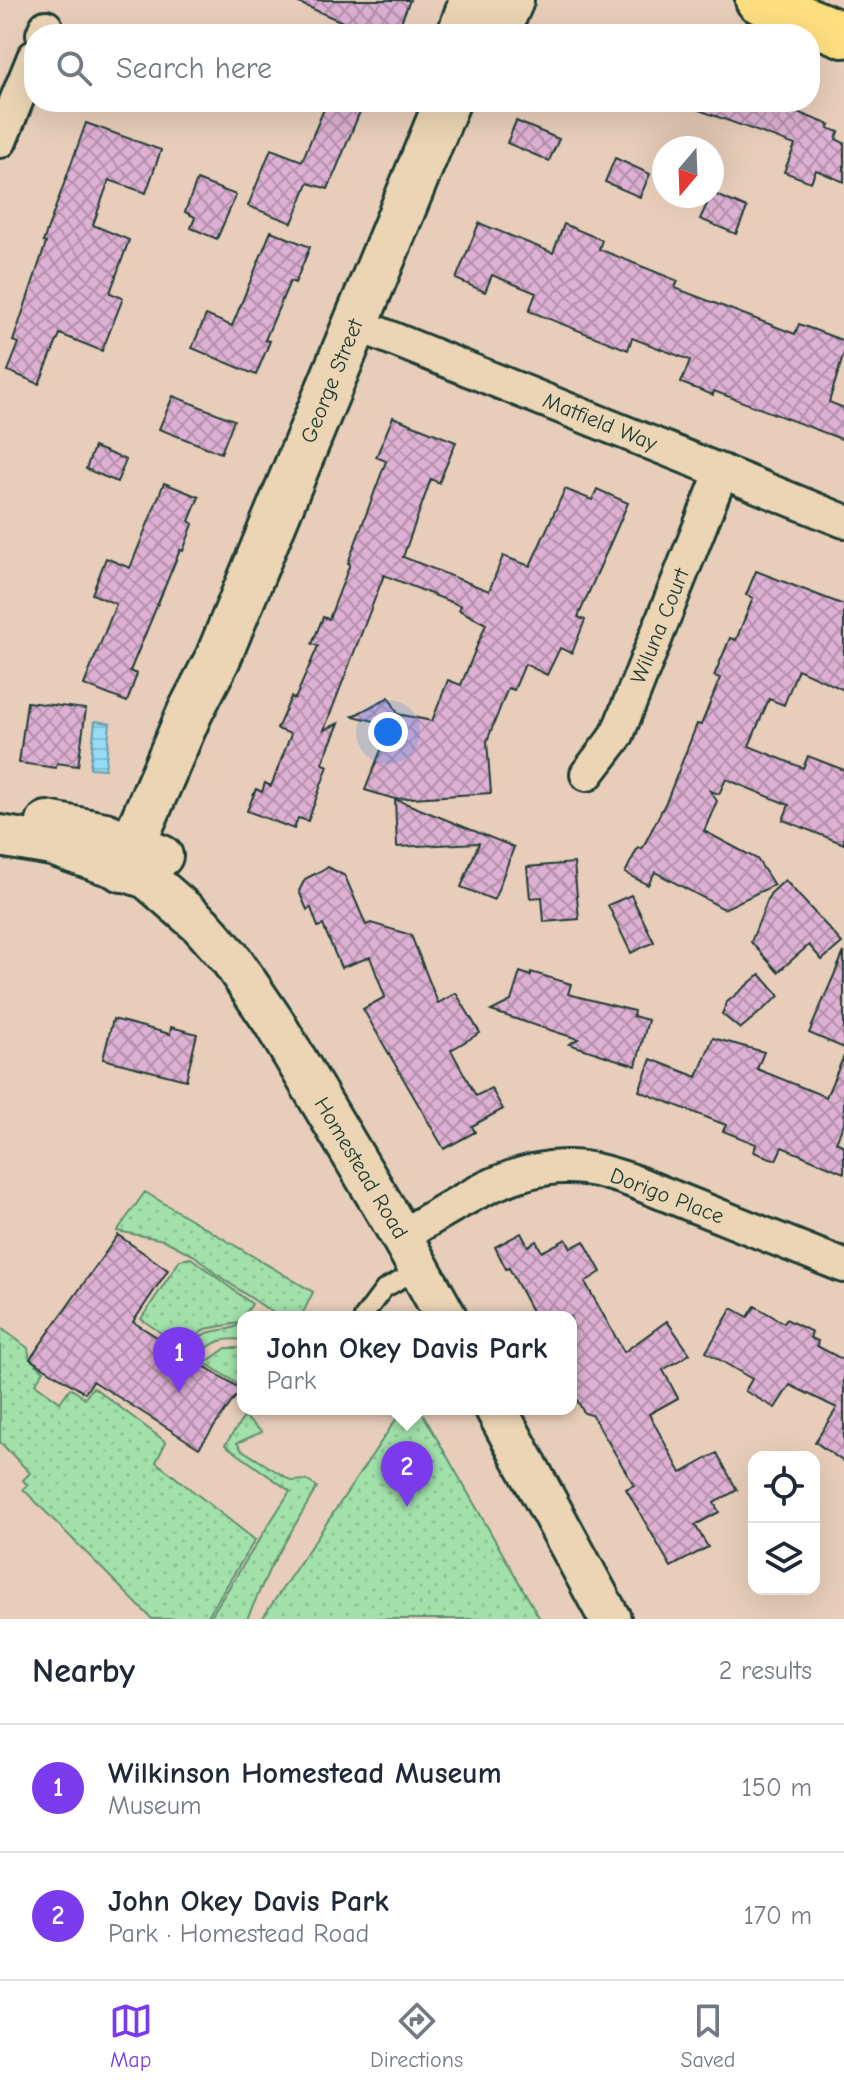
<!DOCTYPE html>
<meta charset="utf-8">
<style>
:root{--surface:#fff;--page:#f2f2f3;--text:#1f2937;--muted:#747a83;--line:#e0e1e3;--accent:#7c3aed}
body{margin:0;font-family:"Comic Neue",sans-serif;background:var(--page);color:var(--text)}
.controls{position:absolute;right:24px;bottom:24px;display:grid;overflow:hidden;border-radius:16px;box-shadow:0 8px 32px #0002}
.controls button{width:72px;height:72px;display:grid;place-items:center;padding:0;border:0;border-bottom:2px solid var(--line);background:var(--surface);color:var(--text);font:40px sans-serif}
.compass{position:absolute;left:652px;top:136px;width:72px;height:72px;border-radius:50%;background:var(--surface);box-shadow:0 8px 32px #0002;rotate:199deg}
.you{position:absolute;left:388px;top:732px;width:28px;height:28px;margin:-20px;border:6px solid #fff;border-radius:50%;background:#1a73e8;box-shadow:0 0 0 12px #1a73e833}
.badge{display:grid;place-items:center;width:52px;height:52px;border-radius:50%;background:var(--accent);color:#fff;font-size:26px;font-weight:700}
.pin{position:absolute;translate:-50% -66px;filter:drop-shadow(0 2px 4px #0008)}
.pin::after{content:'';position:absolute;top:42px;width:28px;height:24px;background:inherit;clip-path:polygon(0 0,100% 0,50% 100%)}
.popup{position:absolute;left:237px;top:1311px;width:340px;height:104px;box-sizing:border-box;display:grid;place-content:center;border-radius:16px;background:var(--surface);filter:drop-shadow(0 2px 6px #0005);font-size:26px;white-space:nowrap;color:var(--muted)}
.popup b{font-size:30px;color:var(--text)}
.popup::after{content:'';position:absolute;left:50%;top:100%;margin-left:-16px;border:16px solid transparent;border-top-color:var(--surface)}
.list{margin:0;padding:0;list-style:none}
h2{display:flex;justify-content:space-between;align-items:center;height:104px;margin:0;padding:0 32px;font-size:34px}
h2 small{font-size:26px;font-weight:400;color:var(--muted)}
.list li{display:grid;grid-template-columns:52px 1fr auto;gap:24px;align-items:center;box-sizing:border-box;height:128px;padding:0 32px;border-top:2px solid var(--line)}
.list b{display:block;font-size:30px;white-space:nowrap}
.list p{margin:0;font-size:26px;white-space:nowrap;color:var(--muted)}
.list em{font-size:26px;font-style:normal;color:var(--muted)}
.icon{flex:none;width:44px;height:44px;fill:none;stroke:currentColor;stroke-width:2;stroke-linecap:round;stroke-linejoin:round}
.map{position:relative;flex:none;width:844px;height:1619px;overflow:hidden}
.search{position:absolute;background:var(--surface);box-shadow:0 8px 32px #0002;left:24px;right:24px;top:24px;height:88px;display:flex;align-items:center;gap:20px;box-sizing:border-box;padding:0 28px;border-radius:32px;color:var(--muted);font-size:30px}
.sheet{height:360px;background:var(--surface)}
nav{display:flex;justify-content:space-around;align-items:center;box-sizing:border-box;height:112px;border-top:2px solid var(--line);background:var(--surface);font-size:22px;color:var(--muted)}
nav a{display:grid;justify-items:center;gap:4px}
nav .on{color:var(--accent)}
.map>svg:first-child{display:block}
.green{fill:url(#green-dots);stroke:#60906f;stroke-width:2}
.water{fill:url(#water-rules);stroke:#669caa;stroke-width:2}
.building{fill:url(#building-cross-hatch);stroke:#1f3d34;stroke-width:2}
.lines{fill:none;stroke-linecap:round;stroke-linejoin:round}
.service-casing{stroke:#1f3d34;stroke-width:22}
.minor-casing{stroke:#1f3d34;stroke-width:38}
.tertiary-casing{stroke:#1f3d34;stroke-width:46}
.secondary-casing{stroke:#1f3d34;stroke-width:50}
.primary-casing{stroke:#1f3d34;stroke-width:50}
.service{stroke:#ebd5b4;stroke-width:16}
.minor{stroke:#ebd5b4;stroke-width:32}
.tertiary{stroke:#ebd5b4;stroke-width:40}
.secondary{stroke:#ebd5b4;stroke-width:44}
.primary{stroke:#fedf80;stroke-width:44}
.labels{text-anchor:middle;dominant-baseline:central;stroke-width:6;stroke-linejoin:round;paint-order:stroke}
.street-label{font-size:22px;fill:#1f3d34;stroke:#ebd5b4}
</style>
<div class="map">
<svg width="844" height="1619" viewBox="0 0 844 1619">
<defs>
<pattern id="green-dots" width="8" height="8" patternUnits="userSpaceOnUse" patternTransform="scale(2)"><rect width="8" height="8" fill="#a2e2aa"/><path d="M2 2h.1M6 6h.1" fill="none" stroke="#8bc393" stroke-width="1.8" stroke-linecap="round"/></pattern>
<pattern id="water-rules" width="6" height="5" patternUnits="userSpaceOnUse" patternTransform="scale(2)"><rect width="6" height="5" fill="#96dcf8"/><path d="M0 2.5h6" fill="none" stroke="#81bed5"/></pattern>
<pattern id="building-cross-hatch" width="8" height="8" patternUnits="userSpaceOnUse" patternTransform="scale(2)"><rect width="8" height="8" fill="#deb0d3"/><path d="M0 0l8 8M0 8l8-8" fill="none" stroke="#b390ac"/></pattern>
</defs>
<rect width="100%" height="100%" fill="#e8ceba"/>
<filter id="ink" filterUnits="userSpaceOnUse"><feTurbulence type="fractalNoise" baseFrequency=".0125" numOctaves="2"/><feDisplacementMap in="SourceGraphic" scale="16" xChannelSelector="R" yChannelSelector="G"/><feConvolveMatrix kernelMatrix="1 2 1 2 8 2 1 2 1" color-interpolation-filters="sRGB"/></filter>
<g filter="url(#ink)">
<path class="green" d="M 145,1192 L 313,1292 L 301,1317 L 279,1317 L 216,1274 L 195,1256 L 164,1240 L 117,1231 Z
M 191,1258 L 252,1304 L 239,1323 L 205,1329 L 183,1348 L 141,1319 L 180,1260 Z
M 243,1321 L 243,1340 C 222,1337 212,1342 197,1357 L 186,1349 C 193,1343 199,1336 207,1333 C 220,1328 234,1332 243,1321 Z
M 0,1327 L 28,1348 L 30,1359 L 44,1371 L 35,1384 L 60,1402 L 70,1388 L 85,1398 L 93,1387 L 166,1442 L 156,1462 L 255,1540 L 206,1619 L 152,1619 L 23,1489 L 27,1485 L 23,1480 L 30,1473 L 0,1442 Z
M 226,1348 L 243,1348 L 243,1387 L 205,1363 Z
M 403,1409 L 420,1409 L 540,1619 L 262,1619 Z
M 244,1417 L 262,1432 L 237,1443 L 242,1450 L 292,1481 L 306,1480 L 317,1487 L 270,1568 L 247,1619 L 209,1619 L 290,1491 L 225,1445 Z"/>
<path class="water" d="M 95,721 L 110,723 L 105,769 L 90,768 Z"/>
<path class="building" d="M 292,0 L 410,0 L 396,34 L 370,34 Z
M 327,102 L 364,102 L 328,189 L 308,183 L 292,223 L 248,206 L 271,149 L 302,161 Z
M 686,102 L 792,102 L 789,109 L 830,125 L 828,128 L 839,132 L 836,139 L 844,143 L 844,182 L 816,170 L 811,182 L 784,172 L 795,145 L 685,105 Z
M 516,121 L 559,139 L 549,161 L 507,143 Z
M 86,123 L 161,150 L 146,193 L 109,180 L 93,225 L 129,240 L 110,293 L 123,298 L 102,351 L 60,334 L 39,384 L 8,371 L 19,343 L 13,341 L 46,243 L 43,242 Z
M 615,158 L 650,174 L 640,197 L 605,182 Z
M 197,180 L 236,195 L 217,239 L 191,228 L 195,217 L 185,212 Z
M 712,193 L 747,208 L 736,234 L 700,219 Z
M 479,223 L 553,253 L 564,224 L 602,240 L 599,249 L 678,281 L 675,288 L 795,334 L 799,324 L 844,341 L 844,353 L 829,402 L 844,408 L 844,440 L 714,391 L 713,395 L 681,383 L 690,360 L 632,338 L 628,350 L 529,311 L 536,293 L 492,275 L 485,292 L 456,279 Z
M 271,231 L 310,247 L 295,283 L 290,281 L 265,340 L 270,341 L 256,375 L 192,348 L 206,315 L 232,326 Z
M 173,396 L 234,420 L 221,453 L 159,429 Z
M 393,417 L 456,442 L 439,483 L 431,479 L 403,557 L 489,591 L 503,556 L 530,566 L 565,489 L 592,500 L 597,489 L 628,503 L 578,617 L 585,620 L 572,653 L 560,648 L 547,675 L 525,664 L 514,690 L 508,688 L 487,741 L 491,793 L 395,799 L 514,847 L 494,900 L 461,887 L 479,843 L 397,847 L 395,799 L 365,790 L 391,725 L 353,716 L 389,697 L 398,714 L 432,721 L 448,680 L 461,685 L 486,624 L 459,610 L 461,606 L 384,575 L 324,730 L 339,723 L 322,763 L 328,766 L 308,821 L 298,818 L 294,829 L 247,811 L 256,789 L 262,792 L 265,783 L 271,786 L 291,734 L 277,729 L 291,697 L 295,699 L 318,646 L 312,644 L 323,617 L 329,619 L 350,564 L 348,563 L 386,461 L 376,457 Z
M 94,447 L 126,460 L 117,482 L 86,469 Z
M 164,483 L 199,497 L 189,521 L 193,524 L 183,551 L 180,550 L 130,671 L 137,674 L 127,702 L 84,685 L 116,604 L 92,594 L 106,558 L 130,568 Z
M 756,571 L 844,605 L 844,690 L 798,669 L 784,705 L 769,699 L 749,746 L 803,768 L 808,756 L 844,770 L 844,844 L 783,820 L 789,805 L 726,779 L 719,794 L 710,791 L 717,801 L 704,831 L 757,859 L 774,885 L 724,909 L 655,872 L 648,885 L 625,873 L 638,847 L 642,849 L 667,800 L 697,724 L 701,725 L 720,678 L 714,676 L 730,638 L 736,640 L 753,598 L 746,595 Z
M 27,702 L 86,709 L 78,766 L 57,763 L 56,768 L 19,763 Z
M 574,863 L 579,919 L 544,922 L 542,897 L 530,898 L 527,867 Z
M 328,867 L 345,876 L 366,925 L 371,923 L 411,935 L 438,1003 L 456,993 L 480,1033 L 451,1050 L 476,1096 L 491,1088 L 503,1109 L 472,1126 L 475,1132 L 444,1149 L 363,1009 L 385,997 L 370,957 L 341,968 L 323,925 L 318,927 L 311,908 L 307,910 L 299,891 L 305,879 Z
M 785,880 L 842,943 L 822,960 L 809,945 L 778,972 L 751,942 L 770,894 Z
M 631,895 L 654,942 L 631,953 L 608,905 Z
M 844,952 L 844,1048 L 809,1033 Z
M 520,972 L 531,976 L 531,972 L 571,984 L 568,994 L 634,1011 L 633,1016 L 648,1020 L 636,1066 L 569,1044 L 578,1039 L 491,1011 L 511,1001 Z
M 760,974 L 779,996 L 740,1029 L 722,1014 L 727,1002 Z
M 113,1019 L 170,1034 L 171,1027 L 197,1034 L 186,1080 L 103,1059 Z
M 713,1038 L 764,1052 L 757,1069 L 826,1097 L 844,1056 L 844,1123 L 836,1142 L 844,1146 L 844,1173 L 782,1147 L 776,1160 L 754,1152 L 756,1144 L 723,1131 L 726,1125 L 639,1091 L 651,1059 L 697,1077 Z
M 521,1233 L 528,1246 L 536,1241 L 542,1252 L 566,1239 L 571,1248 L 584,1241 L 601,1272 L 585,1282 L 624,1352 L 667,1321 L 690,1354 L 663,1370 L 678,1398 L 649,1414 L 681,1473 L 717,1453 L 737,1490 L 714,1503 L 719,1512 L 695,1525 L 708,1547 L 671,1567 L 626,1489 L 634,1485 L 592,1415 L 584,1413 L 571,1389 L 571,1317 L 535,1317 L 509,1268 L 506,1269 L 495,1247 Z
M 118,1235 L 168,1270 L 133,1322 L 241,1389 L 199,1448 L 93,1381 L 85,1393 L 30,1359 Z
M 755,1306 L 784,1323 L 786,1319 L 812,1332 L 810,1338 L 818,1341 L 817,1346 L 844,1360 L 844,1462 L 815,1442 L 837,1408 L 790,1385 L 775,1408 L 745,1391 L 752,1379 L 706,1352 L 732,1308 L 748,1317 Z"/>
<g class="lines">
<defs>
<path id="service" d="M 363,1317 L 384,1289 L 418,1270"/>
<path id="minor" d="M 43,34 L 46,27
M 0,141 L 34,57
M 356,324 L 844,521
M 587,774 L 617,735 L 722,471
M 401,1236 C 451,1208 505,1168 564,1167 C 586,1166 609,1173 630,1180 L 844,1266"/>
<path id="tertiary" d="M 47,822 L 105,833 L 162,856
M 0,836 L 52,845 L 147,878 L 201,925 L 230,958 L 273,1021 L 401,1236 L 446,1317
M 496,1409 L 610,1619"/>
<path id="secondary" d="M 460,34 L 472,0
M 496,34 L 511,0
M 122,869 L 190,712 L 218,658 L 447,102"/>
<path id="primary" d="M 758,0 L 844,35"/>
</defs>
<use href="#service" class="service-casing"/>
<use href="#minor" class="minor-casing"/>
<use href="#tertiary" class="tertiary-casing"/>
<use href="#secondary" class="secondary-casing"/>
<use href="#primary" class="primary-casing"/>
<use href="#service" class="service"/>
<use href="#minor" class="minor"/>
<use href="#tertiary" class="tertiary"/>
<use href="#secondary" class="secondary"/>
<use href="#primary" class="primary"/>
</g>
</g>
<g class="labels">
<g class="street-label">
<text transform="translate(332 381) rotate(-68)">George Street</text>
<text transform="translate(600 422) rotate(22)">Matfield Way</text>
<text transform="translate(660 626) rotate(-68)">Wiluna Court</text>
<text transform="translate(361 1168) rotate(59)">Homestead Road</text>
<text transform="translate(667 1196) rotate(21)">Dorigo Place</text>
</g>
</g>
</svg>
<div class="controls">
<button><svg class="icon" aria-label="locate" viewBox="0 0 24 24"><circle cx="12" cy="12" r="6"/><path d="M12 2v4M12 18v4M2 12h4M18 12h4"/></svg></button>
<button><svg class="icon" aria-label="layers" viewBox="0 0 24 24"><path d="M12 4l9 5-9 5-9-5zM3 14l9 5 9-5"/></svg></button>
</div>
<svg class="compass" viewBox="-18 -18 36 36"><path d="M0-13l5 13h-10z" fill="#e53935"/><path d="M0 13l5-13h-10z" fill="#747a83"/></svg>
<div class="you"></div>
<div class="pin badge" style="left:179px;top:1393px">1</div>
<div class="pin badge" style="left:407px;top:1507px">2</div>
<div class="popup"><b>John Okey Davis Park</b>Park</div>
<div class="search"><svg class="icon" aria-label="search" viewBox="0 0 24 24"><circle cx="10" cy="10" r="6"/><path d="M15 15l6 6"/></svg>Search here</div>
</div>
<section class="sheet">
<h2>Nearby<small>2 results</small></h2>
<ul class="list">
<li><span class="badge">1</span><div><b>Wilkinson Homestead Museum</b><p>Museum</p></div><em>150 m</em></li>
<li><span class="badge">2</span><div><b>John Okey Davis Park</b><p>Park · Homestead Road</p></div><em>170 m</em></li>
</ul>
</section>
<nav>
<a class="on"><svg class="icon" aria-label="map" viewBox="0 0 24 24"><path d="M3 6l6-2 6 2 6-2v14l-6 2-6-2-6 2zM9 4v14M15 6v14"/></svg>Map</a>
<a><svg class="icon" aria-label="directions" viewBox="0 0 24 24"><path d="M12 3l9 9-9 9-9-9zM9 14v-3h6M13 9l2 2-2 2"/></svg>Directions</a>
<a><svg class="icon" aria-label="saved" viewBox="0 0 24 24"><path d="M7 4h10v16l-5-4-5 4z"/></svg>Saved</a>
</nav>
